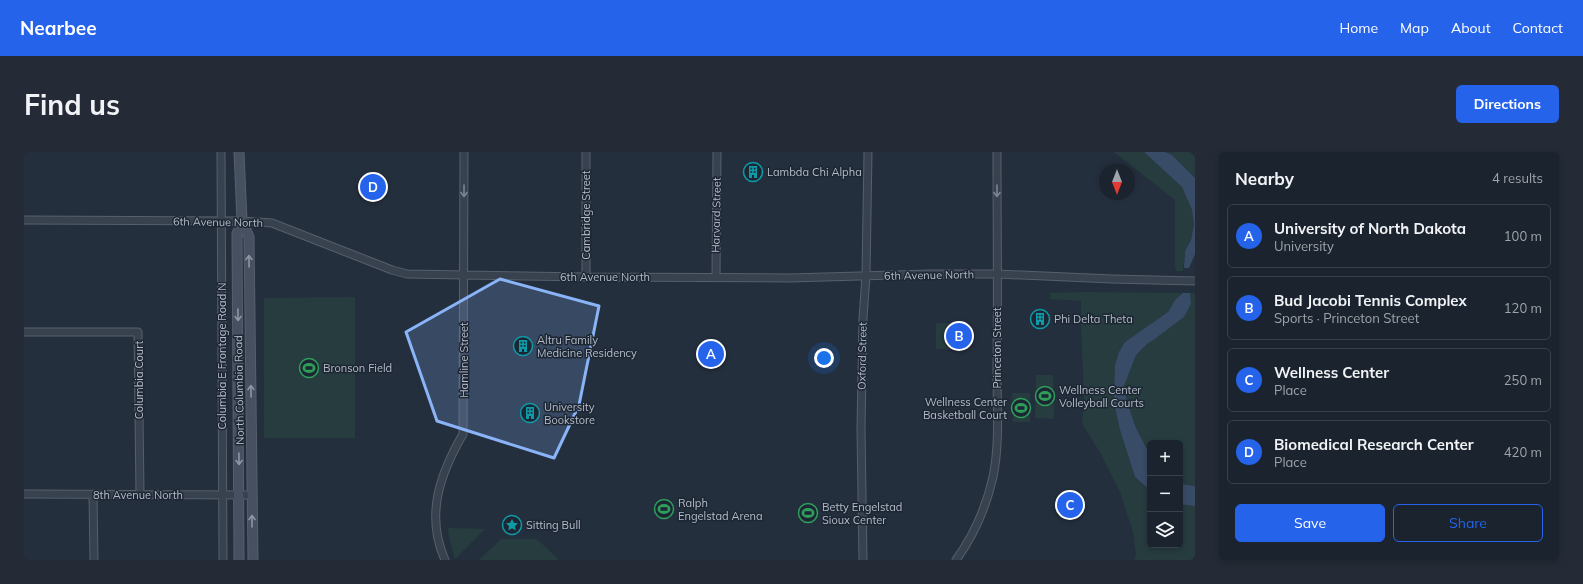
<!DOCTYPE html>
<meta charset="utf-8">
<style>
:root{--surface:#1b232e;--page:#242b36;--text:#f1f3f6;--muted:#a0a4aa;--line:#39404a;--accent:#2563eb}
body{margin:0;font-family:Mulish,sans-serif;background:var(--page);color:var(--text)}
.controls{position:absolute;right:12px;bottom:12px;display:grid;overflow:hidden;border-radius:6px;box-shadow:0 2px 6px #0003}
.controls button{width:36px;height:36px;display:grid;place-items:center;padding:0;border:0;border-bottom:1px solid var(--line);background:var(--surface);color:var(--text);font:20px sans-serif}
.compass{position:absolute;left:1075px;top:12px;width:36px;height:36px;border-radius:50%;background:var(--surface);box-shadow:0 2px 6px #0003;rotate:180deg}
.you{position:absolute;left:800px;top:206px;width:14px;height:14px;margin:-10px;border:3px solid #fff;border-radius:50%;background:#1a73e8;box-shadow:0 0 0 6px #1a73e833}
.badge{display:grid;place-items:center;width:26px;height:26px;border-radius:50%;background:var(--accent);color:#fff;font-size:13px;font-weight:700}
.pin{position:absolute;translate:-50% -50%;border:2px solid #fff;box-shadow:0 1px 4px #0006}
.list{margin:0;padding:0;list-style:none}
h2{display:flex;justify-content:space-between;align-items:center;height:52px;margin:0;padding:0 16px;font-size:17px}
h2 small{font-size:13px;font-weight:400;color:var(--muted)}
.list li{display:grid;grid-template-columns:26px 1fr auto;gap:12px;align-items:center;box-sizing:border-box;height:64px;margin:0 8px 8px;padding:0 8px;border:1px solid var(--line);border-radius:6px}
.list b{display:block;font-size:15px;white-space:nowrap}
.list p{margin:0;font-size:13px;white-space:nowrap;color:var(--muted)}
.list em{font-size:13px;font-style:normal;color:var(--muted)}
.actions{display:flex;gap:8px;padding:12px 16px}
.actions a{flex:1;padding:9px 0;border:1px solid var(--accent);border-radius:6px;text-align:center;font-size:14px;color:var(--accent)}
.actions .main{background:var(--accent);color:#fff}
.icon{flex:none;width:22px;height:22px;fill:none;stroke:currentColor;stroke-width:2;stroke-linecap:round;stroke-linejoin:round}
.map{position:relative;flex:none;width:1171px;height:408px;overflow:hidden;border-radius:6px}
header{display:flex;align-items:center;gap:24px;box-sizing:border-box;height:56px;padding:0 20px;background:var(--accent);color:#fff}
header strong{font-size:19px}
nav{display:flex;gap:22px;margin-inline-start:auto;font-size:14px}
.intro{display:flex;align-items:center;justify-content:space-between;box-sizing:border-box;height:96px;padding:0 24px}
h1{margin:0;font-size:28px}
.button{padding:10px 18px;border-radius:6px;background:var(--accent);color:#fff;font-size:14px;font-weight:700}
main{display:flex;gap:24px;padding:0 24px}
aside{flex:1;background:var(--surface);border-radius:6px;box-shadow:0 2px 6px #0003}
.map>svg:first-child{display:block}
.green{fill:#263c3f}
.water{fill:#394c67}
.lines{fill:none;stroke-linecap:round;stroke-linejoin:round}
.street-casing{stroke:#565f6c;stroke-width:9}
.secondary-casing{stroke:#565f6c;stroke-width:11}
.street{stroke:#38414e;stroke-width:7}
.secondary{stroke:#465061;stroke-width:9}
.oneway{stroke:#7c8592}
.oneway2{stroke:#8e96a5}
.marked{fill:#8ab4f8;fill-opacity:0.2;stroke:#8ab4f8;stroke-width:3;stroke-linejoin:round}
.labels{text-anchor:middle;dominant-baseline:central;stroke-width:3;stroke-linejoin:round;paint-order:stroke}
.poi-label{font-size:11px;fill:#b4bcc9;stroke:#1d2633;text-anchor:start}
.street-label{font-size:11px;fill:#b4bcc9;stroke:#1d2633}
</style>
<header>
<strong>Nearbee</strong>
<nav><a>Home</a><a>Map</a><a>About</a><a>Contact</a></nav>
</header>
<div class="intro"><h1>Find us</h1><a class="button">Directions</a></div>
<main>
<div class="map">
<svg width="1171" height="408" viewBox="0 0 1171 408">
<rect width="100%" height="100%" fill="#242f3e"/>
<path class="green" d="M 1090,0 L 1120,0 L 1158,35 L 1168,58 L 1170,72 L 1167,88 L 1161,99 L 1159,119 L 1152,119 L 1151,114 L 1151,48 Z
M 1141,0 L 1166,0 L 1171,5 L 1171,26 L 1148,3 Z
M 1057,140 L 1159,141 L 1151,148 L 1144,160 L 1101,190 L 1090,251 L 1096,278 L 1111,325 L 1126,337 L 1126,393 L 1156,393 L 1156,351 L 1171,353 L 1171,408 L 1110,408 L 1112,403 L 1109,380 L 1096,340 L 1077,302 L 1058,272 L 1060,246 L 1057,174 L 1057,149 L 1026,147 L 1026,141 Z
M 1166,141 L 1171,141 L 1171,334 L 1156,332 L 1156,291 L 1126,291 L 1126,303 L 1112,276 L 1104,253 L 1100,234 L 1112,203 L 1123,192 L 1132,186 L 1160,165 L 1167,152 Z
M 331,145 L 331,286 L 240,286 L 240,146 Z
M 929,170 L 941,170 L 942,197 L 929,197 Z
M 912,171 L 925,171 L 925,197 L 912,197 Z
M 1012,223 L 1029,223 L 1030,267 L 1011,266 Z
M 988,241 L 1006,241 L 1006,270 L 989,270 Z
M 424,376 L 461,377 L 431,407 L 425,386 Z
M 477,387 L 513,387 L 535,408 L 455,408 Z"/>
<path class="water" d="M 1120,0 L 1141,0 L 1148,3 L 1171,26 L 1171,102 L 1165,116 L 1160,116 L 1161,99 L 1167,88 L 1170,72 L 1168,58 L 1158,35 Z
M 1159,141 L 1166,141 L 1167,152 L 1160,165 L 1132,186 L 1123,192 L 1112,203 L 1100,234 L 1104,253 L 1112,276 L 1126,303 L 1126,338 L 1111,325 L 1096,278 L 1090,251 L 1091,213 L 1095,200 L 1101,190 L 1144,160 L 1151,148 Z
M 1156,332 L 1171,334 L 1171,354 L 1156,352 Z"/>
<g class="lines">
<defs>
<path id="street" d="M 197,0 L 199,408
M 562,0 L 562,125
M 0,68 L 218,69 L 248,71 L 368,118 L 383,122 L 562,125 L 766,126 L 905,122 L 973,122 L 1088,127 L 1171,129
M 692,125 L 693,0
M 0,180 L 114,180 L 116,343
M 0,342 L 228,343
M 69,343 L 70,408
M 421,408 C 401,363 416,322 439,282 L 440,0
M 839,408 L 837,277 L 839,166 L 842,124 L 844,0
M 932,408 C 950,383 962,356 969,325 C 976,291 973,254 973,219 C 974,146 973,73 973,0"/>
<path id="secondary" d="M 215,0 L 218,69 L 213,82 L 215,408
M 218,69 L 225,85 L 229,408"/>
</defs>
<use href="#street" class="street-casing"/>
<use href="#secondary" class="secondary-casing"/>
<use href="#street" class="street"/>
<use href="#secondary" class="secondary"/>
</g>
<defs><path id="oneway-shaft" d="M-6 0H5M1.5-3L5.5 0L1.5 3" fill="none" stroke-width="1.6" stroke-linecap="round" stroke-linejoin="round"/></defs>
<g class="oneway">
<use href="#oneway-shaft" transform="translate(440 39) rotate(90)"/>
<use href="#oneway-shaft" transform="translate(973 39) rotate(90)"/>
</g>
<g class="oneway2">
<use href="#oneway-shaft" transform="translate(225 109) rotate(-91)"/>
<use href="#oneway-shaft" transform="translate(214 163) rotate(89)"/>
<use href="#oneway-shaft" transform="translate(227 239) rotate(-91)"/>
<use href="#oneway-shaft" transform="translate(215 307) rotate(89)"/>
<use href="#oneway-shaft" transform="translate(228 369) rotate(-90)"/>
</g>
<path class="marked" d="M 476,127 L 575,154 L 555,253 L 530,306 L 413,269 L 382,180 Z"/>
<defs>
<symbol id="building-ring" viewBox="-11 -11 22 22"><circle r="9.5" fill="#1d2633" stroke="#0f9aa8" stroke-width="1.5"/><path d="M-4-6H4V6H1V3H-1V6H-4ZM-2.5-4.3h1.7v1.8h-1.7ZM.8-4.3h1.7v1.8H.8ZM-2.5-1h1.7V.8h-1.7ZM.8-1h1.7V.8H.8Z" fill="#0f9aa8"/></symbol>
<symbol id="stadium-ring" viewBox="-11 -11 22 22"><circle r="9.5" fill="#1d2633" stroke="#2e9e5b" stroke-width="1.5"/><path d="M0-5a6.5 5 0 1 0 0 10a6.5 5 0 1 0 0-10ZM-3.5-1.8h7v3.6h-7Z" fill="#2e9e5b"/></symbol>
<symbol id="sight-ring" viewBox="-11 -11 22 22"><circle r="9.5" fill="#1d2633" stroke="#0f9aa8" stroke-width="1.5"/><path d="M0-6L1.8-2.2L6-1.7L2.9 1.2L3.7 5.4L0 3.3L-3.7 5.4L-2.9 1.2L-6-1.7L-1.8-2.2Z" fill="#0f9aa8"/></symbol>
</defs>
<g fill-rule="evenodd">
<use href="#building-ring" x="718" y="9" width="22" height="22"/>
<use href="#building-ring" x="1005" y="156" width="22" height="22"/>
<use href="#building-ring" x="488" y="183" width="22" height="22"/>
<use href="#stadium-ring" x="274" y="205" width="22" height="22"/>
<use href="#stadium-ring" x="1010" y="233" width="22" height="22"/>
<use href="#stadium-ring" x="986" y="245" width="22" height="22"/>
<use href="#building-ring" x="495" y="250" width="22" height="22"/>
<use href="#stadium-ring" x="629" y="346" width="22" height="22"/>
<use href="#stadium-ring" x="773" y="350" width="22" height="22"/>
<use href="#sight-ring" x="477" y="362" width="22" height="22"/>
</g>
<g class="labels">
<g class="poi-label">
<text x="743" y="20">Lambda Chi Alpha</text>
<text x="1030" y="167">Phi Delta Theta</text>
<text x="513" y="188">Altru Family<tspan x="513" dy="13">Medicine Residency</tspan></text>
<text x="299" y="216">Bronson Field</text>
<text x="1035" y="238">Wellness Center<tspan x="1035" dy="13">Volleyball Courts</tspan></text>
<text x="983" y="250" text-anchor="end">Wellness Center<tspan x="983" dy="13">Basketball Court</tspan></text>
<text x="520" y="255">University<tspan x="520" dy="13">Bookstore</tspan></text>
<text x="654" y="351">Ralph<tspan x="654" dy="13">Engelstad Arena</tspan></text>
<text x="798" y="355">Betty Engelstad<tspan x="798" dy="13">Sioux Center</tspan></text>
<text x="502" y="373">Sitting Bull</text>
</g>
<g class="street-label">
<text transform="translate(562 63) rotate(-90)">Cambridge Street</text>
<text transform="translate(692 63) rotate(-89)">Harvard Street</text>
<text transform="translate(194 70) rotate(1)">6th Avenue North</text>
<text transform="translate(905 123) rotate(-1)">6th Avenue North</text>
<text x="581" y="125">6th Avenue North</text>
<text transform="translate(973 196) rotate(-90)">Princeton Street</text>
<text transform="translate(198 204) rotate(-90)">Columbia E Frontage Road N</text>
<text transform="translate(838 204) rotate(-89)">Oxford Street</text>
<text transform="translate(440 208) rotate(-90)">Hamline Street</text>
<text transform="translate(115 228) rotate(-90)">Columbia Court</text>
<text transform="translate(215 238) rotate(-91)">North Columbia Road</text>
<text x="114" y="343">8th Avenue North</text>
</g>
</g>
</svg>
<div class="controls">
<button>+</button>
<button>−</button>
<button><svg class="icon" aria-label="layers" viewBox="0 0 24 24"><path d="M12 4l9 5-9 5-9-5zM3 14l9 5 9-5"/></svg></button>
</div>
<svg class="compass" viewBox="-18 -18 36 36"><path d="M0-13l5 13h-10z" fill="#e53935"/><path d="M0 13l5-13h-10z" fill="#a0a4aa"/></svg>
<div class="you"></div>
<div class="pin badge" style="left:687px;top:202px">A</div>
<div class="pin badge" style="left:935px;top:184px">B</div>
<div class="pin badge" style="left:1046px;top:353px">C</div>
<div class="pin badge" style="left:349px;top:35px">D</div>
</div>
<aside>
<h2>Nearby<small>4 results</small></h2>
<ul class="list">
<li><span class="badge">A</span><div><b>University of North Dakota</b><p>University</p></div><em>100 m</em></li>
<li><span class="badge">B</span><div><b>Bud Jacobi Tennis Complex</b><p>Sports · Princeton Street</p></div><em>120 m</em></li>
<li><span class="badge">C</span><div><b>Wellness Center</b><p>Place</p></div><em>250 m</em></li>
<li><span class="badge">D</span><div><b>Biomedical Research Center</b><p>Place</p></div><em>420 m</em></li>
</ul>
<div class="actions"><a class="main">Save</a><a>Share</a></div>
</aside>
</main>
